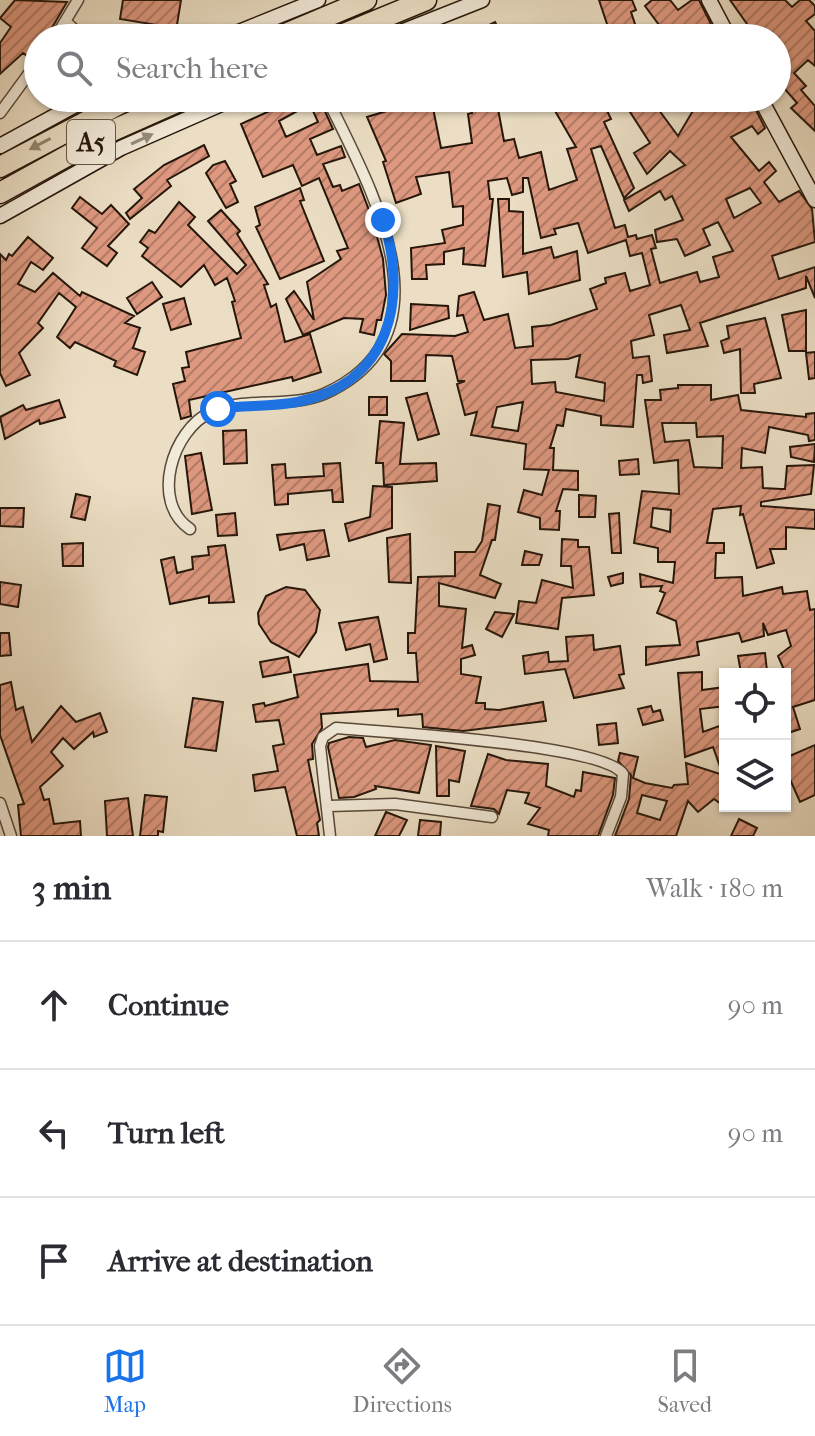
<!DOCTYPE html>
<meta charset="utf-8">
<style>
:root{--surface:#fff;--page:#f2f2f3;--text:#2b2b33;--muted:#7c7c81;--line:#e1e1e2;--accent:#1a73e8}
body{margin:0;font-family:"IM FELL French Canon",serif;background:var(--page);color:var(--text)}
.controls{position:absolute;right:24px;bottom:24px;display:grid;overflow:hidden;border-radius:0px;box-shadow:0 2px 6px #0004}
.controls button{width:72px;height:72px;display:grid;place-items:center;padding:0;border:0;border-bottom:2px solid var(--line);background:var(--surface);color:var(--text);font:40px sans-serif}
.stop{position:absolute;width:24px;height:24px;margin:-18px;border:6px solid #1a73e8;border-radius:50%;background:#fff}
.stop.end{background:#1a73e8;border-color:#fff;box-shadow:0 2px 8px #0008}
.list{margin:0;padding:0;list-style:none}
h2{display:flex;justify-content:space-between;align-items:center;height:104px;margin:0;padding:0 32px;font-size:34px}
h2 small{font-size:26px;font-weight:400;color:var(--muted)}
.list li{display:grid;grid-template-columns:52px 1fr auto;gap:24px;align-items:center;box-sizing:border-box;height:128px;padding:0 32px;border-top:2px solid var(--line)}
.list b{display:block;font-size:30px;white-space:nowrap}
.list em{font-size:26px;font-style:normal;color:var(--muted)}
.icon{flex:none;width:44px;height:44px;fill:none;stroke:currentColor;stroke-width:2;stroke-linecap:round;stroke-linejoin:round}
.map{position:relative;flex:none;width:815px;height:836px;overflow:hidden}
.search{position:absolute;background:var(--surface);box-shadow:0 2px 6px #0004;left:24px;right:24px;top:24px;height:88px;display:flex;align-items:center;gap:20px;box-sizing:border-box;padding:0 28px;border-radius:44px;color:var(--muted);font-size:30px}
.sheet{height:488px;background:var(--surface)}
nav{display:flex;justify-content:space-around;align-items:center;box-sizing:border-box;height:112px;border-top:2px solid var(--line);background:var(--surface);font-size:22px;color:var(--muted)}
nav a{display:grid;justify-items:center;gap:4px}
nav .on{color:var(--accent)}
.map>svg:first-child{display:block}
.building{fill:url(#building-hatch);stroke:#26160a;stroke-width:2;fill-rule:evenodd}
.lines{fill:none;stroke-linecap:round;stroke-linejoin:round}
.street-casing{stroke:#574838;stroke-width:13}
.secondary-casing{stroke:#26160a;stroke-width:17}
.highway-casing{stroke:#26160a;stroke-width:23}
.street{stroke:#f2ead9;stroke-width:10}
.secondary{stroke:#f2ead9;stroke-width:14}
.highway{stroke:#ebdec4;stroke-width:20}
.oneway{fill:#968b7c}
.oneway2{fill:#928470}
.route{stroke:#1a73e8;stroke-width:10}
.labels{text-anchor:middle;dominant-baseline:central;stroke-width:6;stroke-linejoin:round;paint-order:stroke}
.shield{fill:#f2ead9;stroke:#635648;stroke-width:2}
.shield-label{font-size:26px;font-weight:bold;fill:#26160a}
</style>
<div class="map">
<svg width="815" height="836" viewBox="0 0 815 836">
<defs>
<pattern id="building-hatch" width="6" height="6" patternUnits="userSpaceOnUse" patternTransform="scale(2)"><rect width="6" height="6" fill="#dd987f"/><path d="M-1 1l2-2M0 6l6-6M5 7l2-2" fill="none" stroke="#b37b66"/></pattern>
</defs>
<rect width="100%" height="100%" fill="#ebdec4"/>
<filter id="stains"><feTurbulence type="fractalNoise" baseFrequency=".0025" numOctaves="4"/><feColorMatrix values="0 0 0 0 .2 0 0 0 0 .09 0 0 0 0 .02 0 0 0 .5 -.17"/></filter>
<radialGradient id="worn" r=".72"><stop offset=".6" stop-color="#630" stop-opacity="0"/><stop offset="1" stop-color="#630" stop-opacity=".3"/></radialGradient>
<path class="building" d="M 15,0 L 67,2 L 46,38 L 38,38 L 38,46 L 30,58 L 23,53 L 0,74 L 0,43 L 11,27 L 0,18 Z
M 123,0 L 181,0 L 175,37 L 155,34 L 157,25 L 120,19 Z
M 599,0 L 632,0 L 636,10 L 631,12 L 639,36 L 662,29 L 645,6 L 652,0 L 670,0 L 678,10 L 692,0 L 699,0 L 718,38 L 604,38 L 601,29 L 608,27 Z
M 730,0 L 785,0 L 792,7 L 800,0 L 809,0 L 815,6 L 815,14 L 806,21 L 815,31 L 815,66 L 808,60 L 794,73 L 806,86 L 801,90 L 815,106 L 815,131 L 791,108 L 797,103 L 777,80 L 786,73 L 777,63 L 777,38 L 757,38 Z
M 495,22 L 500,32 L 515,28 L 518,35 L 542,26 L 547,38 L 483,38 L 479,30 Z
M 298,98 L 319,98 L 333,129 L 310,139 L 317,155 L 341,146 L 345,157 L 323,164 L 333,187 L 340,185 L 342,191 L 359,184 L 372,218 L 383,259 L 386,295 L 381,320 L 377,320 L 374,335 L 360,332 L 363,319 L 344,318 L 303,335 L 286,299 L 294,291 L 314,320 L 307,282 L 341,259 L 337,251 L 348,248 L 319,178 L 302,186 L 293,165 L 263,177 L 241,124 ZM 310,104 L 318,122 L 286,137 L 279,121 Z
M 385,98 L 431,98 L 441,148 L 472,143 L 468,114 L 472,113 L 470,98 L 496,98 L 504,141 L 514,139 L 519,158 L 541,152 L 549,190 L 577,180 L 567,149 L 576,147 L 551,104 L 535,109 L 532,98 L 601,98 L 611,119 L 604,122 L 634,188 L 624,198 L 601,146 L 591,149 L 615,228 L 625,225 L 628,237 L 636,235 L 637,239 L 652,235 L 656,248 L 651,249 L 660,283 L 697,272 L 700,282 L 719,277 L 713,257 L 733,251 L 718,222 L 703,229 L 710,245 L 685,256 L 677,239 L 657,242 L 655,230 L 683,220 L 672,196 L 665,200 L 660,191 L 629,211 L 624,200 L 685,165 L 670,151 L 647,174 L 634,153 L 650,143 L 621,98 L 668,98 L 656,106 L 678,136 L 694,109 L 686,98 L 750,98 L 765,128 L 758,134 L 752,126 L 731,137 L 759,171 L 769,162 L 776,171 L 764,182 L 779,202 L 799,191 L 812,209 L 815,242 L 772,256 L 779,279 L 815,267 L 815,298 L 806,276 L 806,288 L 700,323 L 708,346 L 667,353 L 664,335 L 690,330 L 681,305 L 649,315 L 654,335 L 631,341 L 633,358 L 649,356 L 652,381 L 643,383 L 642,375 L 637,375 L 633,427 L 601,425 L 601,416 L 566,409 L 563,426 L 557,425 L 550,448 L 554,448 L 553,470 L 578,471 L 578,490 L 563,489 L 556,511 L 560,511 L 559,530 L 540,529 L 540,518 L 518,512 L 524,490 L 542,495 L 549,470 L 524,469 L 526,444 L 471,435 L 477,412 L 465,415 L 457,384 L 465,381 L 458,381 L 452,356 L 426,355 L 425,381 L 391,381 L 391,361 L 384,354 L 402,334 L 455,336 L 468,332 L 463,315 L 457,316 L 459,296 L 474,292 L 484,320 L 508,314 L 515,348 L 533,346 L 532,327 L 551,325 L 597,309 L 590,289 L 606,283 L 605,278 L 625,273 L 630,291 L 650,285 L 642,253 L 630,256 L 626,240 L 588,253 L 578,223 L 554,229 L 556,234 L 541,238 L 528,178 L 523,178 L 523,192 L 512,195 L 507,178 L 488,181 L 490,199 L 493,199 L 485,266 L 463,264 L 464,248 L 444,252 L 444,264 L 426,265 L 427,279 L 412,279 L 411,248 L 445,243 L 442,230 L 463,225 L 463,206 L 453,207 L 449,172 L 416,177 L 421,194 L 396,203 L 383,162 L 386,161 L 367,117 L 390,110 ZM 750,188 L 761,203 L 734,218 L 726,199 ZM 580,355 L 576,377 L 605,383 L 604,401 L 556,392 L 555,382 L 532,384 L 531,360 L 568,359 ZM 523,402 L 518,431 L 492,427 L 497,407 Z
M 204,145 L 209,156 L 167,180 L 171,186 L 130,219 L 126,213 L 142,198 L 134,189 L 164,165 Z
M 225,161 L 236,181 L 230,184 L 238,202 L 226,208 L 206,173 L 213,165 Z
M 300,188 L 304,200 L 300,201 L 324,261 L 280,279 L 256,227 L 260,225 L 255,207 Z
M 80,197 L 102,214 L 111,205 L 129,224 L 108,246 L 117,253 L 107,266 L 82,248 L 97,228 L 72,208 Z
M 498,199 L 509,199 L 509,211 L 523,212 L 523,254 L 551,247 L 554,258 L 577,251 L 580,280 L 529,294 L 527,272 L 503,277 Z
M 179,202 L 195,217 L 188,225 L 237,274 L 246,265 L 208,221 L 221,210 L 240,231 L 237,234 L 268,284 L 264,285 L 271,307 L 276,304 L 285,342 L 310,334 L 321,372 L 293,381 L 292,377 L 189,400 L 191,416 L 181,419 L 173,384 L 185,381 L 182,368 L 189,367 L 186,352 L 241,338 L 232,302 L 235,301 L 227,278 L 215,285 L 204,265 L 181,287 L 142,256 L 148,248 L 140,242 L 149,230 L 155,233 Z
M 28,237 L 53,258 L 43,270 L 31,262 L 18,284 L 35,292 L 53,273 L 80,296 L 82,292 L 134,316 L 125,323 L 140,328 L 133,348 L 145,352 L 137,375 L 114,366 L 116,361 L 75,342 L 70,348 L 57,337 L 76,307 L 59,293 L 38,323 L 43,328 L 19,353 L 30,375 L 6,386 L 0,373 L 0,254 L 6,260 L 9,254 L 12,256 Z
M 152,282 L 162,297 L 137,314 L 127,298 Z
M 184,298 L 191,324 L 171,330 L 163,304 Z
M 411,304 L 448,306 L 449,318 L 410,330 Z
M 806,310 L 806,351 L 789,351 L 782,315 Z
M 765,318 L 781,378 L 754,384 L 755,393 L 741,393 L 740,349 L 724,353 L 721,341 L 729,338 L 727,326 Z
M 815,352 L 815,378 L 809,379 L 806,353 Z
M 678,385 L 711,385 L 711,400 L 738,395 L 741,410 L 806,417 L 806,414 L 815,413 L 815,440 L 809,441 L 808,435 L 769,427 L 765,453 L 742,448 L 741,468 L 762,467 L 763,488 L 781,489 L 785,489 L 787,466 L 814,465 L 811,494 L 761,502 L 761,506 L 815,510 L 815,529 L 786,527 L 786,549 L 770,549 L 774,563 L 757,568 L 743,514 L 740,515 L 741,506 L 713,509 L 707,543 L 724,543 L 724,553 L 716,553 L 715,578 L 742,577 L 743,596 L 782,587 L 783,594 L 807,591 L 810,610 L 815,609 L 815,700 L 793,707 L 800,729 L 785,734 L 785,672 L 778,656 L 791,646 L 786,630 L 768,635 L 763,623 L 764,636 L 742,642 L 739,633 L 697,642 L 699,655 L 646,665 L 646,647 L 680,645 L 676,621 L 657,613 L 665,593 L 660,591 L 662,586 L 641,587 L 640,574 L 673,583 L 675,562 L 658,562 L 658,548 L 634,543 L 642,491 L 679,494 L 678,460 L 654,463 L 645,400 L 661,400 L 660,390 L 678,388 ZM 662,423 L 696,423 L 697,437 L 723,436 L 722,468 L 694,467 L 689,440 L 665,442 ZM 653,508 L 671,510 L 670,532 L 651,527 Z
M 427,393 L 439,434 L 418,440 L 406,398 Z
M 369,397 L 387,397 L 387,415 L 369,415 Z
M 59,400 L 65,417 L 40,424 L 39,420 L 5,439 L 0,417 L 23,405 L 26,410 Z
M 380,421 L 404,423 L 400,464 L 436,463 L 437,481 L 384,485 L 383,463 L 376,463 Z
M 246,430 L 247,463 L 224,464 L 223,431 Z
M 815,444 L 814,462 L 791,457 L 790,447 Z
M 201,453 L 212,510 L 192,514 L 185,456 Z
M 638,459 L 639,474 L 620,475 L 619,461 Z
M 340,463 L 343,502 L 333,502 L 332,490 L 288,494 L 288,504 L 275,505 L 272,465 L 285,464 L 286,478 L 324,476 L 323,464 Z
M 373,486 L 392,487 L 392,528 L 349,541 L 345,524 L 370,517 Z
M 76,494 L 90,497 L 85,520 L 71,517 Z
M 579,495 L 596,496 L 595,517 L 579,517 Z
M 488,504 L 500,506 L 495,540 L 492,540 L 480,575 L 501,584 L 495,598 L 439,583 L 439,606 L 466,609 L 462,648 L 472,645 L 475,655 L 461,659 L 461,674 L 481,677 L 476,703 L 485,703 L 485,709 L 499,710 L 543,702 L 546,721 L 463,731 L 423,727 L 422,714 L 398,716 L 398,709 L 321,714 L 322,728 L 312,744 L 313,759 L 308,760 L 320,820 L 317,823 L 319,836 L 297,836 L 285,787 L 255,791 L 253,775 L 278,771 L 273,746 L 284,744 L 279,720 L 256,722 L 253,705 L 264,703 L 265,706 L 298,697 L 294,675 L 368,664 L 370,681 L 418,682 L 416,653 L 408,653 L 408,633 L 415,633 L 418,577 L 455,576 L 455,552 L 475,552 L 482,541 Z
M 0,508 L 24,508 L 23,527 L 0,526 Z
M 235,513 L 237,535 L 218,536 L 216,515 Z
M 619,513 L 621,553 L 612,553 L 609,514 Z
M 324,530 L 329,556 L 307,560 L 304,544 L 280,550 L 277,535 Z
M 410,534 L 411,583 L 389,582 L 387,538 Z
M 562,539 L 578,540 L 578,547 L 589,547 L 594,595 L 562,598 L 558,629 L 516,623 L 519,601 L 536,603 L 542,580 L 573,588 L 571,566 L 561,566 Z
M 83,543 L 83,566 L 63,566 L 62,544 Z
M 225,545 L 234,602 L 209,603 L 209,596 L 170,604 L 161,560 L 174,557 L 177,573 L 193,569 L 192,557 L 209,555 L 208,547 Z
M 525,551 L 542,555 L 539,565 L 522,565 Z
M 623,573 L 623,583 L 611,586 L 608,577 Z
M 0,582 L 21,585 L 18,607 L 0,604 Z
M 286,587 L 305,590 L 320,610 L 316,632 L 299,657 L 271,642 L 259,624 L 258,613 L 266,596 Z
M 495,612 L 514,614 L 502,637 L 486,629 Z
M 378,617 L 387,659 L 374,662 L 370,644 L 346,650 L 339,623 Z
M 0,633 L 9,633 L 11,655 L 0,656 Z
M 593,635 L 594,650 L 620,646 L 624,674 L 619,675 L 624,688 L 574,698 L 565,669 L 525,674 L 523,656 L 548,652 L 549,662 L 568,661 L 566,637 Z
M 765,653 L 767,671 L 741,673 L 738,656 Z
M 288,657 L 291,672 L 263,677 L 260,662 Z
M 702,672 L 702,690 L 725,687 L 725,706 L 700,709 L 703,732 L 725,724 L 725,800 L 721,804 L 714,799 L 698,812 L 688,801 L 676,836 L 615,836 L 629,799 L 631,775 L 618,761 L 620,753 L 638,757 L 633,778 L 645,783 L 672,788 L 674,785 L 688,784 L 686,763 L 723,775 L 713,747 L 685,757 L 678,673 ZM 642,795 L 667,801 L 660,820 L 637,813 Z
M 11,682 L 16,710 L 23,707 L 32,742 L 61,706 L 76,722 L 100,713 L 107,732 L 94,737 L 93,732 L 74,749 L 63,738 L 51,752 L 63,766 L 40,787 L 44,800 L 49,799 L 54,824 L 80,821 L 81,836 L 21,836 L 18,805 L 24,804 L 0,735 L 0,685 Z
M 193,698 L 223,702 L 216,751 L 185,747 Z
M 651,706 L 653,712 L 660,710 L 663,720 L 643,725 L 638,709 Z
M 616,723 L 618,743 L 599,745 L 597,725 Z
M 349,737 L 363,738 L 366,747 L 395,740 L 431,745 L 419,793 L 375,786 L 376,789 L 354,797 L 339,798 L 328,747 L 329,743 Z
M 815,745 L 815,795 L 800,802 L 789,777 L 785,778 L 785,758 Z
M 436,746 L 465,751 L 459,782 L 449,780 L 449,796 L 437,796 Z
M 488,754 L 506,760 L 548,764 L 546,786 L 574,797 L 576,790 L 581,791 L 583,772 L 615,778 L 613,795 L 598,836 L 548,836 L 549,830 L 528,824 L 540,808 L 525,803 L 529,793 L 507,790 L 499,814 L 494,809 L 471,806 Z
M 145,795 L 167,797 L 163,832 L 158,831 L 158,836 L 140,836 Z
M 128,798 L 133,836 L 107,836 L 105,801 Z
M 386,812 L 407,820 L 399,836 L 375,836 Z
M 739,819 L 757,828 L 753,836 L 731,836 Z
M 420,820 L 441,822 L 440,836 L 418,836 Z"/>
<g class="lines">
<defs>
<path id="street" d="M 66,22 L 84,38
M 55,38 L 78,0
M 0,113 L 38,61
M 190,529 C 150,502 172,430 211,412 C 245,396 288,409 324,394 C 456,335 370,187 327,98
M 0,803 L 11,836
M 329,806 L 395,804 L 492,817
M 330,836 L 320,746 L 323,737 L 336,728 C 382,732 603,744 623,774 L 621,797 L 606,836"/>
<path id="secondary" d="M 709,0 L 729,38
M 224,38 L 318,0
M 386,38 L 482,0
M 760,98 L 815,200
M 0,146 L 88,98
M 0,216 L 121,148 L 235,98"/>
<path id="highway" d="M 276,38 L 366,0
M 334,38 L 426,0
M 0,167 L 131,98
M 0,193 L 114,130 L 186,98"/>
</defs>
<use href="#street" class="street-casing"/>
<use href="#secondary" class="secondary-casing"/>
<use href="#highway" class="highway-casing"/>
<use href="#street" class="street"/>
<use href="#secondary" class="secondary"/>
<use href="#highway" class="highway"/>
</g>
<defs><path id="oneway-solid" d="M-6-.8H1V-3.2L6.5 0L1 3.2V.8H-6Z" transform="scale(2)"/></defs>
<use class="oneway" href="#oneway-solid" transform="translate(142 139) rotate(-25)"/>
<use class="oneway2" href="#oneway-solid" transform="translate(40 144) rotate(152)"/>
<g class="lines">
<path class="route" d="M 218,409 C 244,405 271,407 297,402 C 390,384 409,299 383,220"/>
</g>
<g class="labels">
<rect class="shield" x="67" y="120" width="48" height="44" rx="6"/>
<g class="shield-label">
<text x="91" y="142">A5</text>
</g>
</g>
<rect width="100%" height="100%" filter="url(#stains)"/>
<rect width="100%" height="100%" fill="url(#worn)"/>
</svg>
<div class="controls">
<button><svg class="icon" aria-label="locate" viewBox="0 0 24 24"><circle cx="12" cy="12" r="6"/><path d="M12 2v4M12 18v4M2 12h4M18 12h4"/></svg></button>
<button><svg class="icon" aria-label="layers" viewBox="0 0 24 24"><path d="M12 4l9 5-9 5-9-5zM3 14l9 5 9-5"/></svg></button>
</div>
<div class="stop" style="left:218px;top:409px"></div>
<div class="stop end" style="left:383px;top:220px"></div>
<div class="search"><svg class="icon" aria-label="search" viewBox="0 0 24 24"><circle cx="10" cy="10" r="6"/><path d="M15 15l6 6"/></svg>Search here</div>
</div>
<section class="sheet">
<h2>3 min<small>Walk · 180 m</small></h2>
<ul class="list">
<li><svg class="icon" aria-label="ahead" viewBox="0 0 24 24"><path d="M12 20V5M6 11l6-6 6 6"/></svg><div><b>Continue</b></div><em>90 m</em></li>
<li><svg class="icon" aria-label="left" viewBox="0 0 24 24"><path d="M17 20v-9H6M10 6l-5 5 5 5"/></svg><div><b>Turn left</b></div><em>90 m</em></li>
<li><svg class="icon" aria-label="arrive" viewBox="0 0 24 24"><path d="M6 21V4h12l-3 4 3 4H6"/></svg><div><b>Arrive at destination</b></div></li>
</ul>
</section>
<nav>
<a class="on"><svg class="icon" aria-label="map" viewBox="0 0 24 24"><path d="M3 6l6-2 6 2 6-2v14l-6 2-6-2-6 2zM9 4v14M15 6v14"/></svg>Map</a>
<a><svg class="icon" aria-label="directions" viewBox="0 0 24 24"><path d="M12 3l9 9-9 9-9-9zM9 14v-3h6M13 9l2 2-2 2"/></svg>Directions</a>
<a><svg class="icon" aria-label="saved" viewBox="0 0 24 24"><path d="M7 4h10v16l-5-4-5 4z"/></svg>Saved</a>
</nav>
